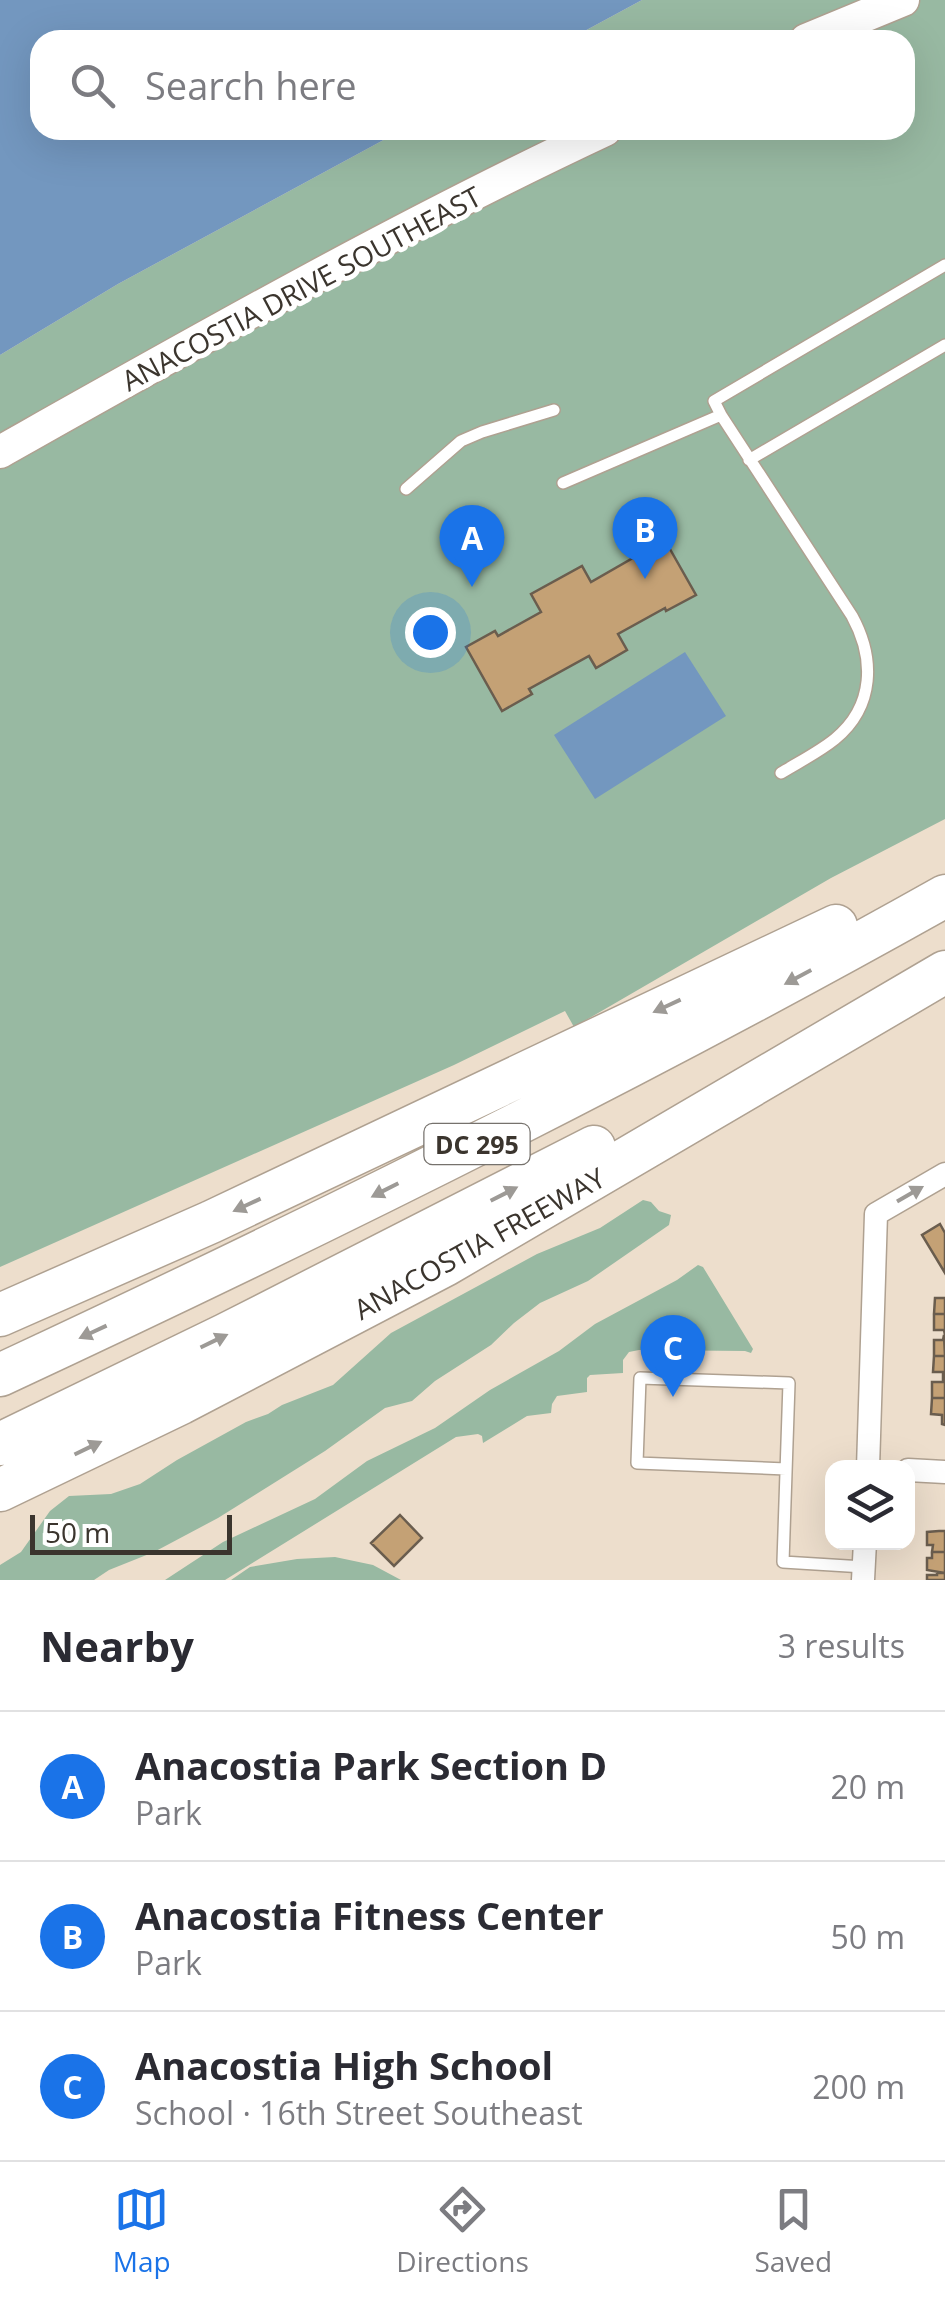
<!DOCTYPE html>
<meta charset="utf-8">
<style>
:root{--surface:#fff;--page:#f7f7f7;--text:#2b2b33;--muted:#7c7c81;--line:#e1e1e2;--accent:#1a73e8}
body{margin:0;font-family:"Open Sans",sans-serif;background:var(--page);color:var(--text)}
.controls{position:absolute;right:30px;bottom:30px;display:grid;overflow:hidden;border-radius:20px;box-shadow:0 10px 40px #0002}
.controls button{width:90px;height:90px;display:grid;place-items:center;padding:0;border:0;border-bottom:2px solid var(--line);background:var(--surface);color:var(--text);font:50px sans-serif}
.scale{position:absolute;left:30px;bottom:25px;width:202px;box-sizing:border-box;padding-left:10px;border:5px solid #3b352e;border-top:0;font-size:28px;line-height:35px;white-space:nowrap;color:#3b352e;-webkit-text-stroke:8px #fff;paint-order:stroke}
.you{position:absolute;left:430px;top:632px;width:35px;height:35px;margin:-25px;border:8px solid #fff;border-radius:50%;background:#1a73e8;box-shadow:0 0 0 15px #1a73e833}
.badge{display:grid;place-items:center;width:65px;height:65px;border-radius:50%;background:var(--accent);color:#fff;font-size:32px;font-weight:700}
.pin{position:absolute;translate:-50% -82px;filter:drop-shadow(0 2px 5px #0008)}
.pin::after{content:'';position:absolute;top:52px;width:35px;height:30px;background:inherit;clip-path:polygon(0 0,100% 0,50% 100%)}
.list{margin:0;padding:0;list-style:none}
h2{display:flex;justify-content:space-between;align-items:center;height:130px;margin:0;padding:0 40px;font-size:42px}
h2 small{font-size:32px;font-weight:400;color:var(--muted)}
.list li{display:grid;grid-template-columns:65px 1fr auto;gap:30px;align-items:center;box-sizing:border-box;height:150px;padding:0 40px;border-top:2px solid var(--line)}
.list b{display:block;font-size:38px;white-space:nowrap}
.list p{margin:0;font-size:32px;white-space:nowrap;color:var(--muted)}
.list em{font-size:32px;font-style:normal;color:var(--muted)}
.icon{flex:none;width:55px;height:55px;fill:none;stroke:currentColor;stroke-width:2;stroke-linecap:round;stroke-linejoin:round}
.map{position:relative;flex:none;width:945px;height:1580px;overflow:hidden}
.search{position:absolute;background:var(--surface);box-shadow:0 10px 40px #0002;left:30px;right:30px;top:30px;height:110px;display:flex;align-items:center;gap:25px;box-sizing:border-box;padding:0 35px;border-radius:30px;color:var(--muted);font-size:38px}
.sheet{height:580px;background:var(--surface)}
nav{display:flex;justify-content:space-around;align-items:center;box-sizing:border-box;height:140px;border-top:2px solid var(--line);background:var(--surface);font-size:28px;color:var(--muted)}
nav a{display:grid;justify-items:center;gap:5px}
nav .on{color:var(--accent)}
.map>svg:first-child{display:block}
.green{fill:#98b9a2}
.water{fill:#7397bf}
.building{fill:#c4a175;stroke:#6a5d4e;stroke-width:2.5}
.lines{fill:none;stroke-linecap:round;stroke-linejoin:round}
.lane-casing{stroke:#afa191;stroke-width:14}
.street-casing{stroke:#afa191;stroke-width:25}
.secondary-casing{stroke:#afa191;stroke-width:35}
.highway-casing{stroke:#afa191;stroke-width:45}
.lane{stroke:#fff;stroke-width:11}
.street{stroke:#fff;stroke-width:22}
.secondary{stroke:#fff;stroke-width:32}
.highway{stroke:#fff;stroke-width:42}
.oneway{fill:#9d9a96}
.labels{text-anchor:middle;dominant-baseline:central;stroke-width:10;stroke-linejoin:round;paint-order:stroke}
.shield{fill:#fff;stroke:#76726d;stroke-width:2.5}
.shield-label{font-size:25px;font-weight:bold;fill:#3b352e}
.street-label{font-size:28px;fill:#3b352e;stroke:#fff}
</style>
<div class="map">
<svg width="945" height="1580" viewBox="0 0 945 1580">
<rect width="100%" height="100%" fill="#eddecc"/>
<path class="green" d="M 642,0 L 945,0 L 945,819 L 831,878 L 574,1027 L 565,1011 L 454,1065 L 0,1267 L 0,355 L 118,284 L 402,130 L 905,130 L 905,40 L 568,40 Z
M 643,1200 L 651,1202 L 659,1211 L 671,1215 L 669,1225 L 588,1281 L 540,1303 L 514,1323 L 491,1345 L 435,1381 L 412,1401 L 385,1408 L 325,1451 L 218,1518 L 154,1552 L 109,1570 L 94,1580 L 0,1580 L 0,1565 L 21,1552 L 50,1511 L 69,1496 L 111,1494 L 140,1484 L 177,1460 L 246,1422 L 268,1414 L 282,1405 L 333,1385 L 391,1333 L 537,1254 L 600,1228 Z
M 698,1265 L 703,1267 L 753,1349 L 751,1353 L 745,1351 L 639,1350 L 629,1352 L 623,1360 L 623,1373 L 590,1375 L 587,1378 L 587,1392 L 557,1396 L 552,1404 L 551,1413 L 527,1416 L 483,1443 L 482,1436 L 478,1434 L 456,1437 L 225,1580 L 165,1580 L 223,1542 L 315,1499 L 367,1461 L 435,1428 L 490,1390 L 559,1351 L 595,1324 L 677,1280 Z
M 335,1557 L 373,1565 L 401,1580 L 231,1580 L 250,1567 L 297,1559 Z"/>
<path class="water" d="M 0,0 L 642,0 L 568,40 L 40,40 L 40,130 L 402,130 L 118,284 L 0,355 Z
M 685,652 L 726,716 L 595,799 L 554,735 Z"/>
<path class="building" d="M 662,535 L 696,595 L 666,611 L 665,608 L 618,634 L 627,650 L 596,668 L 589,656 L 529,689 L 532,694 L 502,711 L 466,647 L 495,631 L 498,636 L 541,612 L 531,594 L 582,566 L 591,582 L 638,555 L 635,550 Z
M 940,1224 L 945,1233 L 945,1273 L 922,1235 Z
M 935,1298 L 945,1298 L 945,1314 L 934,1314 Z
M 934,1314 L 945,1314 L 945,1335 L 944,1330 L 934,1330 Z
M 944,1335 L 945,1356 L 934,1356 L 934,1340 L 943,1340 Z
M 934,1356 L 945,1356 L 945,1378 L 943,1378 L 943,1372 L 933,1372 Z
M 943,1378 L 945,1378 L 945,1398 L 932,1398 L 932,1382 L 943,1382 Z
M 932,1398 L 945,1398 L 945,1425 L 942,1424 L 942,1415 L 931,1414 Z
M 400,1515 L 422,1538 L 394,1566 L 371,1543 Z
M 939,1531 L 945,1531 L 945,1552 L 932,1552 L 933,1545 L 927,1545 L 927,1532 Z
M 932,1552 L 945,1552 L 945,1573 L 927,1570 L 927,1558 L 932,1558 Z
M 937,1573 L 945,1573 L 945,1580 L 927,1580 L 927,1575 L 937,1575 Z"/>
<g class="lines">
<defs>
<path id="lane" d="M 721,415 L 714,401 L 945,265
M 749,460 L 945,345
M 563,483 L 721,415 L 852,616 C 875,658 875,706 835,739 C 819,752 799,762 781,773
M 406,489 L 461,441 L 482,432 L 554,410
M 786,1469 L 637,1463 L 640,1378 L 789,1383 L 783,1562 L 864,1567"/>
<path id="street" d="M 868,1468 L 876,1214 L 945,1174
M 908,1470 L 945,1472
M 863,1580 L 865,1542"/>
<path id="secondary" d="M 806,40 L 903,0
M 0,452 C 199,340 398,227 605,130"/>
<path id="highway" d="M 0,1315 L 211,1222 L 836,926
M 0,1375 C 320,1226 637,1069 945,896
M 0,1444 L 225,1335 L 594,1147
M 0,1490 L 181,1403 L 445,1265 L 945,972"/>
</defs>
<use href="#lane" class="lane-casing"/>
<use href="#street" class="street-casing"/>
<use href="#secondary" class="secondary-casing"/>
<use href="#highway" class="highway-casing"/>
<use href="#lane" class="lane"/>
<use href="#street" class="street"/>
<use href="#secondary" class="secondary"/>
<use href="#highway" class="highway"/>
</g>
<defs><path id="oneway-solid" d="M-6-.8H1V-3.2L6.5 0L1 3.2V.8H-6Z" transform="scale(2.5)"/></defs>
<g class="oneway">
<use href="#oneway-solid" transform="translate(798 977) rotate(152)"/>
<use href="#oneway-solid" transform="translate(667 1006) rotate(155)"/>
<use href="#oneway-solid" transform="translate(385 1190) rotate(153)"/>
<use href="#oneway-solid" transform="translate(504 1194) rotate(-27)"/>
<use href="#oneway-solid" transform="translate(910 1194) rotate(-30)"/>
<use href="#oneway-solid" transform="translate(247 1205) rotate(155)"/>
<use href="#oneway-solid" transform="translate(93 1332) rotate(155)"/>
<use href="#oneway-solid" transform="translate(214 1341) rotate(-26)"/>
<use href="#oneway-solid" transform="translate(88 1448) rotate(-26)"/>
</g>
<g class="labels">
<rect class="shield" x="424.5" y="1124" width="105" height="40" rx="8"/>
<g class="shield-label">
<text x="477" y="1144">DC 295</text>
</g>
<g class="street-label">
<text transform="translate(301 288) rotate(-28)">ANACOSTIA DRIVE SOUTHEAST</text>
<text transform="translate(479 1243) rotate(-29)">ANACOSTIA FREEWAY</text>
</g>
</g>
</svg>
<div class="controls">
<button><svg class="icon" aria-label="layers" viewBox="0 0 24 24"><path d="M12 4l9 5-9 5-9-5zM3 14l9 5 9-5"/></svg></button>
</div>
<div class="scale">50 m</div>
<div class="you"></div>
<div class="pin badge" style="left:472px;top:587px">A</div>
<div class="pin badge" style="left:645px;top:579px">B</div>
<div class="pin badge" style="left:673px;top:1397px">C</div>
<div class="search"><svg class="icon" aria-label="search" viewBox="0 0 24 24"><circle cx="10" cy="10" r="6"/><path d="M15 15l6 6"/></svg>Search here</div>
</div>
<section class="sheet">
<h2>Nearby<small>3 results</small></h2>
<ul class="list">
<li><span class="badge">A</span><div><b>Anacostia Park Section D</b><p>Park</p></div><em>20 m</em></li>
<li><span class="badge">B</span><div><b>Anacostia Fitness Center</b><p>Park</p></div><em>50 m</em></li>
<li><span class="badge">C</span><div><b>Anacostia High School</b><p>School · 16th Street Southeast</p></div><em>200 m</em></li>
</ul>
</section>
<nav>
<a class="on"><svg class="icon" aria-label="map" viewBox="0 0 24 24"><path d="M3 6l6-2 6 2 6-2v14l-6 2-6-2-6 2zM9 4v14M15 6v14"/></svg>Map</a>
<a><svg class="icon" aria-label="directions" viewBox="0 0 24 24"><path d="M12 3l9 9-9 9-9-9zM9 14v-3h6M13 9l2 2-2 2"/></svg>Directions</a>
<a><svg class="icon" aria-label="saved" viewBox="0 0 24 24"><path d="M7 4h10v16l-5-4-5 4z"/></svg>Saved</a>
</nav>
